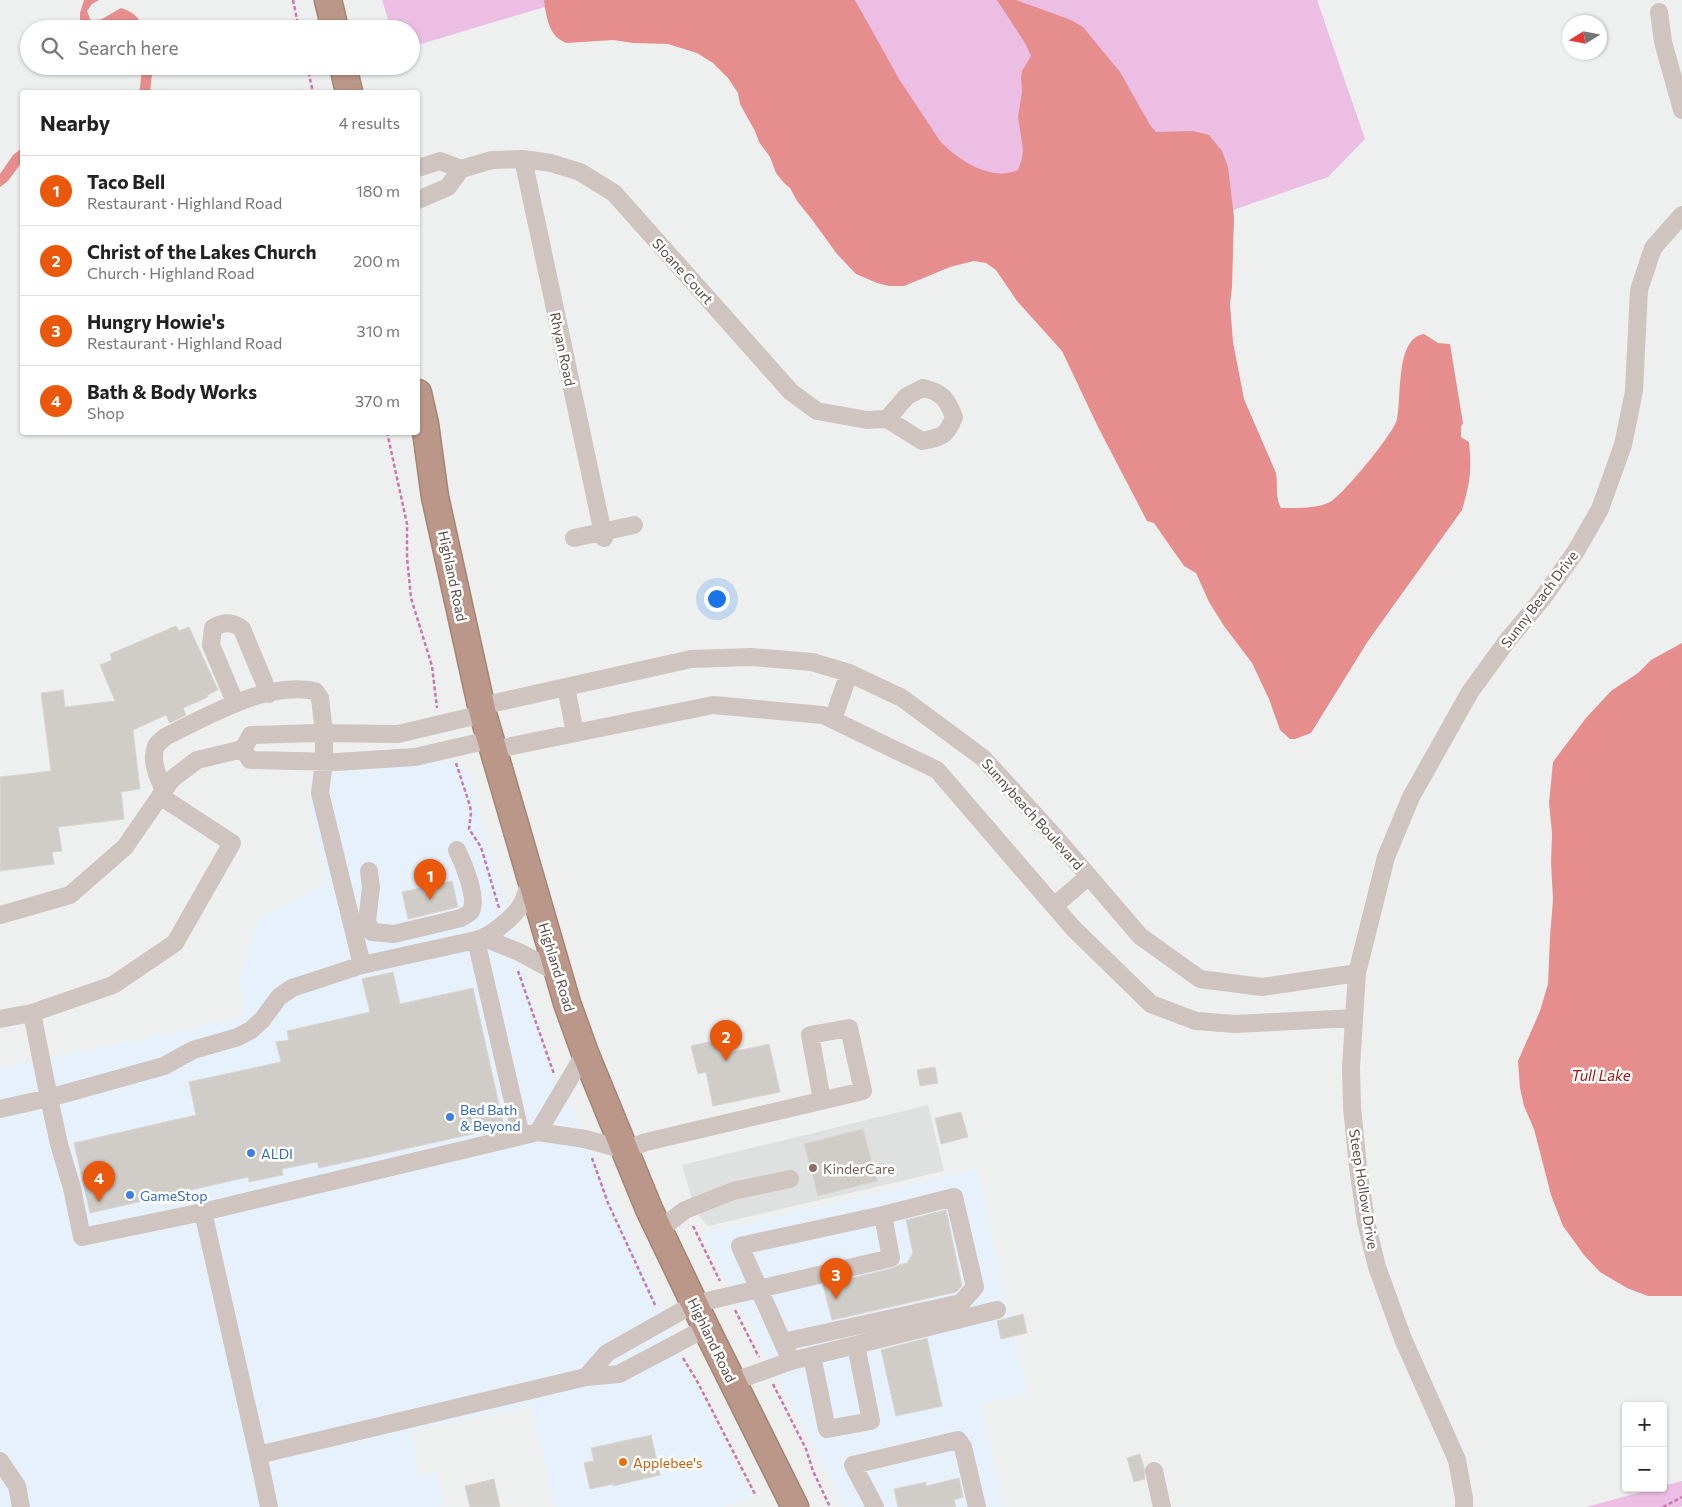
<!DOCTYPE html>
<meta charset="utf-8">
<style>
:root{--surface:#fff;--page:#f2f2f2;--text:#222;--muted:#767676;--line:#e0e0e0;--accent:#ea580c}
body{margin:0;font-family:Commissioner,sans-serif;background:var(--page);color:var(--text)}
.controls{position:absolute;right:15px;bottom:15px;display:grid;overflow:hidden;border-radius:5px;box-shadow:0 1px 4px #0004}
.controls button{width:45px;height:45px;display:grid;place-items:center;padding:0;border:0;border-bottom:1px solid var(--line);background:var(--surface);color:var(--text);font:25px sans-serif}
.compass{position:absolute;left:1562px;top:15px;width:45px;height:45px;border-radius:50%;background:var(--surface);box-shadow:0 1px 4px #0004;rotate:259deg}
.you{position:absolute;left:716px;top:598px;width:18px;height:18px;margin:-12px;border:4px solid #fff;border-radius:50%;background:#1a73e8;box-shadow:0 0 0 8px #1a73e833}
.badge{display:grid;place-items:center;width:32px;height:32px;border-radius:50%;background:var(--accent);color:#fff;font-size:16px;font-weight:700}
.pin{position:absolute;translate:-50% -41px;filter:drop-shadow(0 1px 2px #0008)}
.pin::after{content:'';position:absolute;top:26px;width:18px;height:15px;background:inherit;clip-path:polygon(0 0,100% 0,50% 100%)}
.list{margin:0;padding:0;list-style:none}
h2{display:flex;justify-content:space-between;align-items:center;height:65px;margin:0;padding:0 20px;font-size:21px}
h2 small{font-size:16px;font-weight:400;color:var(--muted)}
.list li{display:grid;grid-template-columns:32px 1fr auto;gap:15px;align-items:center;box-sizing:border-box;height:70px;padding:0 20px;border-top:1px solid var(--line)}
.list b{display:block;font-size:19px;white-space:nowrap}
.list p{margin:0;font-size:16px;white-space:nowrap;color:var(--muted)}
.list em{font-size:16px;font-style:normal;color:var(--muted)}
.icon{flex:none;width:28px;height:28px;fill:none;stroke:currentColor;stroke-width:2;stroke-linecap:round;stroke-linejoin:round}
.map{position:relative;flex:none;width:1682px;height:1507px;overflow:hidden}
.search{position:absolute;background:var(--surface);box-shadow:0 1px 4px #0004;left:20px;top:20px;width:400px;height:55px;display:flex;align-items:center;gap:12px;box-sizing:border-box;padding:0 18px;border-radius:28px;color:var(--muted);font-size:19px}
.panel{position:absolute;background:var(--surface);box-shadow:0 1px 4px #0004;left:20px;top:90px;width:400px;height:345px;border-radius:5px}
.map>svg:first-child{display:block}
.commercial{fill:#e7f1fb}
.education{fill:#dfe1e0}
.green{fill:#ecbee4}
.water{fill:#e68e8d}
.building{fill:#d0ccc8;stroke:#d9d5d2}
.lines{fill:none;stroke-linecap:round;stroke-linejoin:round}
.highway-casing{stroke:#a68373;stroke-width:29}
.path{stroke:#c878b0;stroke-width:2.5;stroke-dasharray:4 2.5;stroke-linecap:butt}
.minor{stroke:#cfc4bf;stroke-width:18}
.highway{stroke:#ba9788;stroke-width:26}
.shop-dot{fill:#3f7fe0;stroke:#fff;stroke-width:2}
.education-dot{fill:#8d6e63;stroke:#fff;stroke-width:2}
.food-dot{fill:#e8710a;stroke:#fff;stroke-width:2}
.labels{text-anchor:middle;dominant-baseline:central;stroke-width:5;stroke-linejoin:round;paint-order:stroke}
.street-label{font-size:14px;fill:#5a4c47;stroke:#fff}
.shop-label{font-size:14px;fill:#366cbe;stroke:#fff;text-anchor:start}
.education-label{font-size:14px;fill:#785e54;stroke:#fff;text-anchor:start}
.food-label{font-size:14px;fill:#c56008;stroke:#fff;text-anchor:start}
.water-label{font-size:15px;font-style:italic;fill:#a01514;stroke:#fff}
</style>
<div class="map">
<svg width="1682" height="1507" viewBox="0 0 1682 1507">
<rect width="100%" height="100%" fill="#eef0f0"/>
<path class="commercial" d="M 456,759 L 470,776 L 543,1041 L 683,1357 L 752,1496 L 724,1507 L 554,1507 L 532,1406 L 412,1431 L 419,1475 L 435,1471 L 443,1507 L 0,1507 L 0,1068 L 243,1018 L 240,977 L 259,919 L 317,888 L 326,880 L 310,811 L 309,775 Z
M 977,1169 L 1028,1394 L 980,1403 L 1005,1507 L 845,1507 L 703,1234 Z"/>
<path class="education" d="M 928,1105 L 944,1171 L 708,1226 L 699,1216 L 691,1196 L 682,1165 Z"/>
<path class="green" d="M 382,0 L 568,0 L 411,47 L 411,29 L 391,29 Z
M 807,0 L 1317,0 L 1365,139 L 1328,177 L 1213,217 L 939,182 Z
M 1682,1481 L 1682,1506 L 1679,1507 L 1586,1507 L 1656,1488 L 1663,1488 L 1663,1486 Z"/>
<path class="water" d="M 84,0 L 99,0 L 92,4 L 87,11 L 91,21 L 102,19 L 121,8 C 133,12 139,16 143,29 L 132,29 L 127,21 C 117,18 113,22 107,29 L 80,29 L 80,13 Z
M 544,0 L 855,0 L 899,79 L 940,141 C 958,160 991,182 1018,170 L 1022,159 L 1023,149 L 1018,117 L 1022,92 L 1021,77 L 1022,71 L 1031,56 L 1025,43 L 997,0 L 1016,0 L 1071,20 L 1083,27 L 1120,72 L 1150,125 L 1156,132 L 1193,131 L 1209,135 L 1222,151 L 1228,167 L 1234,217 L 1232,287 L 1230,304 L 1233,342 L 1244,399 L 1276,473 C 1278,484 1275,498 1281,508 C 1297,508 1316,509 1330,502 C 1342,496 1395,432 1397,419 C 1402,398 1395,338 1424,334 L 1438,343 L 1450,344 L 1463,423 L 1461,427 L 1461,437 L 1469,442 C 1472,470 1470,483 1462,510 L 1368,641 L 1311,733 L 1295,739 L 1290,739 L 1280,730 L 1269,699 L 1252,663 L 1224,626 L 1209,602 L 1196,573 L 1184,566 L 1154,523 L 1147,521 L 1098,427 L 1062,351 L 1017,301 L 996,270 L 986,263 L 974,261 L 950,267 L 904,286 L 889,286 L 877,283 L 856,274 L 837,254 L 810,217 L 797,201 L 790,188 L 784,183 L 776,173 L 770,157 L 759,142 L 755,131 L 740,104 L 738,93 L 728,78 L 713,63 L 697,53 L 668,44 L 633,43 L 613,40 L 567,43 C 549,38 546,16 544,0 Z
M 142,66 L 153,66 L 150,92 L 138,92 L 140,88 Z
M 22,148 L 22,162 L 8,181 L 0,187 L 0,174 L 13,155 Z
M 1682,643 L 1682,1296 L 1648,1296 L 1627,1288 L 1600,1272 L 1584,1255 L 1563,1226 L 1551,1195 L 1534,1129 L 1524,1106 L 1520,1088 L 1518,1061 L 1540,1011 L 1548,984 L 1550,937 L 1553,899 L 1551,863 L 1552,833 L 1549,803 L 1553,762 L 1586,718 L 1611,691 L 1638,673 L 1651,660 Z"/>
<path class="building" d="M 176,626 L 179,631 L 189,627 L 218,690 L 207,695 L 208,697 L 183,708 L 186,715 L 170,723 L 166,715 L 133,730 L 140,789 L 121,792 L 124,819 L 58,827 L 62,851 L 52,852 L 54,864 L 0,871 L 0,777 L 51,771 L 41,693 L 63,690 L 65,707 L 115,701 L 100,665 L 112,660 L 110,654 Z
M 452,881 L 458,907 L 408,919 L 402,892 Z
M 393,972 L 400,1004 L 473,988 L 504,1127 L 319,1168 L 317,1162 L 282,1169 L 283,1175 L 249,1182 L 248,1177 L 90,1213 L 74,1143 L 196,1115 L 189,1082 L 281,1062 L 276,1042 L 289,1040 L 287,1031 L 370,1012 L 362,979 Z
M 721,1039 L 724,1054 L 769,1044 L 780,1092 L 713,1106 L 706,1072 L 698,1074 L 691,1046 Z
M 935,1067 L 938,1083 L 920,1086 L 917,1070 Z
M 961,1112 L 968,1137 L 941,1144 L 935,1118 Z
M 863,1129 L 877,1181 L 818,1196 L 804,1144 Z
M 946,1210 L 962,1286 L 956,1292 L 832,1320 L 823,1285 L 893,1268 L 899,1265 L 907,1263 L 913,1253 L 906,1220 Z
M 1023,1314 L 1027,1333 L 1001,1339 L 997,1321 Z
M 927,1338 L 942,1406 L 896,1416 L 881,1350 Z
M 651,1435 L 660,1475 L 613,1486 L 613,1484 L 590,1489 L 584,1463 L 594,1461 L 591,1448 Z
M 1140,1454 L 1144,1467 L 1145,1479 L 1134,1482 L 1127,1458 Z
M 959,1478 L 963,1497 L 954,1500 L 956,1507 L 898,1507 L 894,1489 L 926,1482 L 926,1486 Z
M 494,1479 L 500,1507 L 470,1507 L 465,1486 Z"/>
<g class="lines">
<defs>
<path id="highway" d="M 328,0 L 335,29
M 343,66 L 349,92
M 418,393 L 425,424 L 435,497 L 483,714 L 567,1003 L 585,1053 L 649,1209 L 706,1328 L 795,1507"/>
</defs>
<use href="#highway" class="highway-casing"/>
<path class="path" d="M 293,0 L 299,29
M 307,66 L 313,92
M 387,432 L 407,524 L 407,557 L 411,598 L 432,666 L 437,708
M 456,763 L 470,806 L 471,813 L 469,829 L 481,847 L 499,908
M 518,971 L 554,1074
M 592,1158 L 608,1203 L 656,1307
M 693,1226 L 720,1281
M 735,1310 L 759,1357
M 683,1358 L 697,1381 L 756,1496
M 773,1384 L 806,1449 L 813,1471 L 830,1507
M 1663,1507 L 1682,1497"/>
<path class="minor" d="M 1659,12 L 1663,42 L 1682,110
M 523,159 L 604,538
M 418,168 L 440,161 L 461,169 L 448,187 L 418,200
M 461,169 L 492,160 L 523,159 L 551,163 L 580,172 L 614,193 L 791,392 L 817,411 L 867,420 L 887,419 L 922,441 C 942,437 947,436 954,417 C 947,399 942,392 923,388 L 907,396 L 887,419
M 574,538 L 634,525
M 566,687 L 575,733
M 235,702 L 211,645 L 213,628 C 223,622 232,621 242,629 L 269,694
M 481,706 L 691,659 L 751,657 L 812,662 L 849,673 L 902,698 L 983,758 L 1056,838 L 1140,936 L 1200,979 L 1262,987 L 1357,973
M 483,714 L 398,734 L 315,733 L 251,735 L 243,749 L 250,760 L 336,762 L 415,757 L 489,740
M 833,719 L 849,673
M 492,750 L 713,705 L 823,715 L 937,770 L 1073,928 L 1151,1004 L 1196,1021 L 1235,1024 L 1354,1018
M 164,790 C 158,778 150,760 156,746 C 158,743 162,740 165,737 C 208,716 266,681 315,691 L 320,698 L 324,733 L 324,762 L 320,793 L 362,965 L 476,940 L 521,1136
M 369,871 L 371,887 L 367,922 L 372,932 L 394,934 L 461,918 C 464,916 469,914 471,911 C 478,898 463,862 457,850
M 1054,906 L 1089,876
M 0,915 L 70,895 L 125,847 L 172,779 L 197,760 L 243,749
M 484,938 L 519,952 L 558,973
M 476,940 C 490,937 514,917 522,904 C 525,897 528,889 530,882
M 32,1013 L 49,1098 L 59,1144 L 72,1188 L 82,1237 L 203,1212
M 0,1019 L 32,1013 L 113,985 L 175,943 L 232,843 L 160,796
M 0,1109 L 49,1098 L 164,1066 L 193,1050 L 238,1037 L 251,1030 L 262,1020 L 279,997 L 292,988 L 362,965
M 538,1132 L 585,1053
M 659,1230 L 685,1210 L 733,1191 L 790,1179
M 783,1342 L 961,1303 L 975,1287 L 954,1197 L 883,1215
M 812,1356 L 827,1429 L 871,1421 L 856,1345
M 586,1377 L 607,1353 L 694,1304 L 759,1289 L 740,1246 L 883,1215 L 891,1258 L 759,1289 L 791,1361
M 732,1382 L 791,1361 L 997,1310
M 258,1455 L 203,1212 L 538,1132 L 585,1139 L 625,1150 L 646,1142 L 863,1091 L 849,1028 L 810,1035 L 822,1100
M 0,1461 L 17,1486 L 21,1507
M 1154,1471 L 1162,1507
M 269,1507 L 258,1455 L 586,1377 L 619,1374 L 706,1328
M 875,1507 L 853,1465 L 958,1440 L 963,1447 L 977,1507
M 1464,1507 L 1464,1498 L 1457,1460 L 1403,1339 L 1377,1267 L 1366,1222 L 1358,1167 L 1352,1107 L 1351,1067 L 1357,973 L 1386,857 L 1411,797 L 1470,692 L 1507,641 L 1542,599 L 1576,551 L 1600,509 L 1623,445 L 1634,391 L 1639,290 L 1653,248 L 1682,215"/>
<use href="#highway" class="highway"/>
</g>
<g class="shop-dot">
<circle cx="450" cy="1117" r="5"/>
<circle cx="251" cy="1153" r="5"/>
<circle cx="130" cy="1195" r="5"/>
</g>
<circle class="education-dot" cx="813" cy="1168" r="5"/>
<circle class="food-dot" cx="623" cy="1462" r="5"/>
<g class="labels">
<g class="street-label">
<text transform="translate(683 271) rotate(48)">Sloane Court</text>
<text transform="translate(563 349) rotate(78)">Rhyan Road</text>
<text transform="translate(453 576) rotate(78)">Highland Road</text>
<text transform="translate(1539 599) rotate(-53)">Sunny Beach Drive</text>
<text transform="translate(1033 814) rotate(48)">Sunnybeach Boulevard</text>
<text transform="translate(557 967) rotate(73)">Highland Road</text>
<text transform="translate(1364 1189) rotate(81)">Steep Hollow Drive</text>
<text transform="translate(712 1340) rotate(64)">Highland Road</text>
</g>
<g class="shop-label">
<text x="460" y="1109">Bed Bath<tspan x="460" dy="16">&amp; Beyond</tspan></text>
<text x="261" y="1153">ALDI</text>
<text x="140" y="1195">GameStop</text>
</g>
<g class="education-label">
<text x="823" y="1168">KinderCare</text>
</g>
<g class="food-label">
<text x="633" y="1462">Applebee's</text>
</g>
<g class="water-label">
<text x="1601" y="1075">Tull Lake</text>
</g>
</g>
</svg>
<div class="controls">
<button>+</button>
<button>−</button>
</div>
<svg class="compass" viewBox="-18 -18 36 36"><path d="M0-13l5 13h-10z" fill="#e53935"/><path d="M0 13l5-13h-10z" fill="#767676"/></svg>
<div class="you"></div>
<div class="pin badge" style="left:430px;top:900px">1</div>
<div class="pin badge" style="left:726px;top:1061px">2</div>
<div class="pin badge" style="left:836px;top:1299px">3</div>
<div class="pin badge" style="left:99px;top:1202px">4</div>
<div class="search"><svg class="icon" aria-label="search" viewBox="0 0 24 24"><circle cx="10" cy="10" r="6"/><path d="M15 15l6 6"/></svg>Search here</div>
<section class="panel">
<h2>Nearby<small>4 results</small></h2>
<ul class="list">
<li><span class="badge">1</span><div><b>Taco Bell</b><p>Restaurant · Highland Road</p></div><em>180 m</em></li>
<li><span class="badge">2</span><div><b>Christ of the Lakes Church</b><p>Church · Highland Road</p></div><em>200 m</em></li>
<li><span class="badge">3</span><div><b>Hungry Howie's</b><p>Restaurant · Highland Road</p></div><em>310 m</em></li>
<li><span class="badge">4</span><div><b>Bath &amp; Body Works</b><p>Shop</p></div><em>370 m</em></li>
</ul>
</section>
</div>
